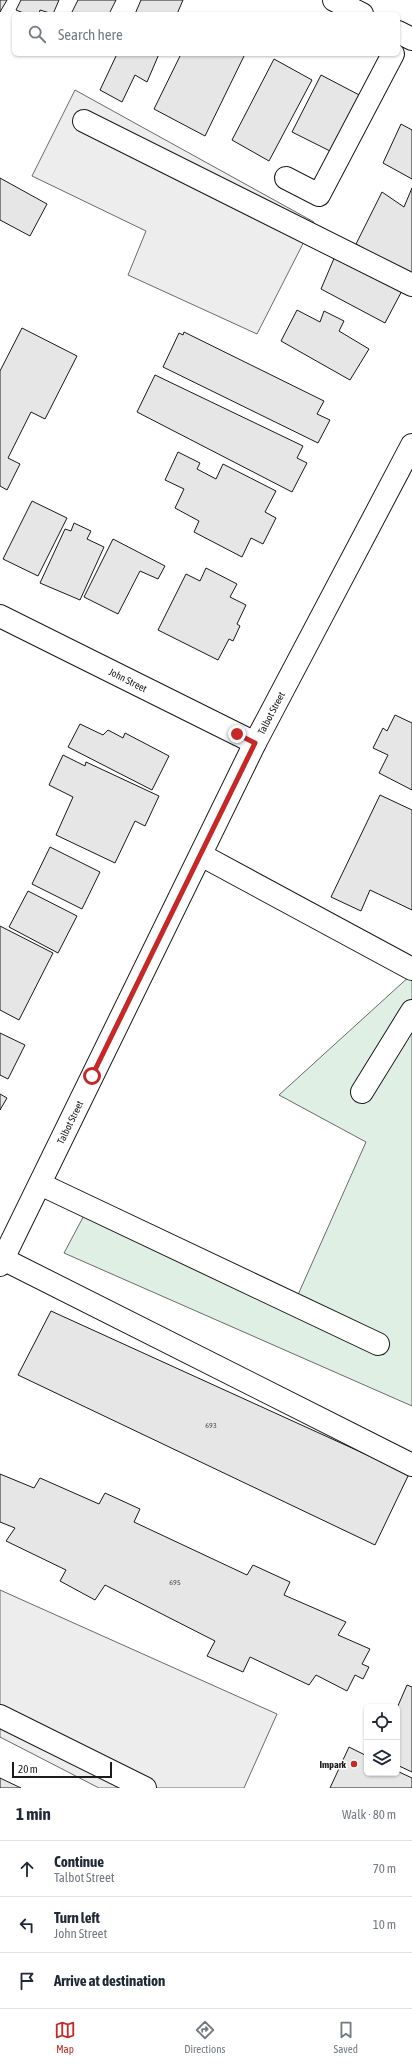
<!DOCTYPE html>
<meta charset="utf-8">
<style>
:root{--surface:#fff;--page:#f6f6f7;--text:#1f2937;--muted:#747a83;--line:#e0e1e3;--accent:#c62828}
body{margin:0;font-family:"Asap Condensed",sans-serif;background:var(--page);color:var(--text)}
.controls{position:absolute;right:12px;bottom:12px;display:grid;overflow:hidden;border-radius:6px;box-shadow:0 1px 3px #0004}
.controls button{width:36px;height:36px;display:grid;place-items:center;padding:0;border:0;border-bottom:1px solid var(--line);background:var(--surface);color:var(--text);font:20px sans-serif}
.scale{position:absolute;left:12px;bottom:10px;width:100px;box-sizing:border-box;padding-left:4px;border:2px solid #1a1a1a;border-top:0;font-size:11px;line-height:14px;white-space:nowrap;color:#1a1a1a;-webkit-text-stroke:3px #fff;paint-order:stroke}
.stop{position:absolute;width:12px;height:12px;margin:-9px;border:3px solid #c62828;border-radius:50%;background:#fff}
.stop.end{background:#c62828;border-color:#fff;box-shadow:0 1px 4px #0008}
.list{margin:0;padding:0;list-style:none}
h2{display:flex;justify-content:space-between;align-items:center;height:52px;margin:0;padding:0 16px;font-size:17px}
h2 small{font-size:13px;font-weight:400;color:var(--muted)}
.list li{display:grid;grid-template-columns:26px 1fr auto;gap:12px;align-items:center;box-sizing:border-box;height:56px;padding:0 16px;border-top:1px solid var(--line)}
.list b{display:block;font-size:15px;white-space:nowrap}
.list p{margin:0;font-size:13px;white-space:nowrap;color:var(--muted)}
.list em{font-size:13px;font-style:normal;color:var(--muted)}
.icon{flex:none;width:22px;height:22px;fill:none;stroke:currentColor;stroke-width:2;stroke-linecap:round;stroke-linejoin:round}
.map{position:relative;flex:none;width:412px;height:1788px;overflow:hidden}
.search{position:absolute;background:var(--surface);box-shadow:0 1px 3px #0004;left:12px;right:12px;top:12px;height:44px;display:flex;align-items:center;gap:10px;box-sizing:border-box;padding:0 14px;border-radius:6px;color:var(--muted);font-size:15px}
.sheet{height:220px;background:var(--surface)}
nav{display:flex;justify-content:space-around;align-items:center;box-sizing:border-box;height:56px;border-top:1px solid var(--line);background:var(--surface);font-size:11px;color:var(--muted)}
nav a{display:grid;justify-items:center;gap:2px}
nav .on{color:var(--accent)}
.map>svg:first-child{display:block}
.green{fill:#e0efe3;stroke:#6a6a6a}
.parking{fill:#ededed;stroke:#6a6a6a}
.building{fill:#e6e6e6;stroke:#1a1a1a}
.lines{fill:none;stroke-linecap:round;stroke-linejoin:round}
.minor-casing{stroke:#1a1a1a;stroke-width:24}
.minor{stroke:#fff;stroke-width:22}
.route{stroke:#c62828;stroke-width:5}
.poi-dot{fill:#c62828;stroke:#fff;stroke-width:1.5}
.labels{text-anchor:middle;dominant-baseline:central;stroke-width:3;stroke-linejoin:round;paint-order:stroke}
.number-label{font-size:8px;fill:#4d4d4d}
.street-label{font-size:10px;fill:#1a1a1a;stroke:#fff}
.poi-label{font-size:10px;font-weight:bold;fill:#1a1a1a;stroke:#fff;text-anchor:end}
</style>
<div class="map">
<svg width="412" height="1788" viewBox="0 0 412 1788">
<rect width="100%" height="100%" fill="#fff"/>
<path class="green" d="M 412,974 L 412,1406 L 64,1253 L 88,1208 L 297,1297 L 366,1142 L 279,1095 Z"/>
<path class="parking" d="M 75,90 L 314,222 L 257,334 L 128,275 L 146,231 L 32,176 Z
M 0,1590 L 277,1714 L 244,1788 L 99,1788 L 0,1737 Z"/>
<path class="building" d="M 0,0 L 7,0 L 0,12 Z
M 21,0 L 59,0 L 53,14 L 40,10 L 39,14 L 26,14 L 16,10 Z
M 78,0 L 116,0 L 109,14 L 71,14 Z
M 141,0 L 183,0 L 177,14 L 135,14 Z
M 117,54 L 159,54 L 147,82 L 135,75 L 122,102 L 100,90 Z
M 181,54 L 245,54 L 205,136 L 154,109 Z
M 274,59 L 312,80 L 269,161 L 232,140 Z
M 321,75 L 365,98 L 334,153 L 292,132 Z
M 401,124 L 412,130 L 412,179 L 383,163 Z
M 0,178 L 47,204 L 30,236 L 0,220 Z
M 412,188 L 412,276 L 356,244 L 382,192 L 404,207 Z
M 338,249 L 405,285 L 385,323 L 321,289 Z
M 297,310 L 320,322 L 324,311 L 344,321 L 339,331 L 369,349 L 350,380 L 281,341 Z
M 22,328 L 77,356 L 45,419 L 31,412 L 8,458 L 20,464 L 7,490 L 0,486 L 0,371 Z
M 184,332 L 324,401 L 317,414 L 330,420 L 318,443 L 163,367 L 179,333 L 183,335 Z
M 155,375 L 303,446 L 297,458 L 307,463 L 292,492 L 137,412 Z
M 178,452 L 200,463 L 197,469 L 216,479 L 223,464 L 276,491 L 265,512 L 276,518 L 263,544 L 251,538 L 242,557 L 194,532 L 199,521 L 175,508 L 184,489 L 165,480 Z
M 32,501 L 67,518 L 38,576 L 3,559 Z
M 74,523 L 91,531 L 87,539 L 104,547 L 80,600 L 40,583 L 65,529 L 71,531 Z
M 113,539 L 165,566 L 158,579 L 140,571 L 118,614 L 84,597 Z
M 206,568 L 237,584 L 230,597 L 246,605 L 237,624 L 240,626 L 233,641 L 229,639 L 218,660 L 158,630 L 186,574 L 200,581 Z
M 395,715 L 412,723 L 412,790 L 379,773 L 388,755 L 373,748 L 383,728 L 387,731 Z
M 80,724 L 103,735 L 108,730 L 123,738 L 125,733 L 169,756 L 152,790 L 68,747 Z
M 63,755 L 85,766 L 86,762 L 159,796 L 145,826 L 135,821 L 115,863 L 56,835 L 73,797 L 49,785 Z
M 380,795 L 412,810 L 412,910 L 370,890 L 361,911 L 331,897 Z
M 50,847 L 100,872 L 82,909 L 32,884 Z
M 28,891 L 77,916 L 58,953 L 9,927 Z
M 0,926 L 53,953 L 19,1020 L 0,1010 Z
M 0,1033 L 25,1045 L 8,1079 L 0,1075 Z
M 0,1094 L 7,1098 L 0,1110 Z
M 51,1311 L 409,1474 L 375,1545 L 18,1375 Z
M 0,1474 L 34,1488 L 40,1478 L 99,1504 L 105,1493 L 140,1509 L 134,1522 L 247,1575 L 253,1565 L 290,1582 L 284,1595 L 346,1622 L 338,1635 L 370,1649 L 362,1664 L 369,1667 L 363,1679 L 355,1675 L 347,1691 L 316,1675 L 309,1685 L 250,1657 L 243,1672 L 207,1656 L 215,1641 L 105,1585 L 95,1600 L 60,1581 L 66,1570 L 6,1541 L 15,1528 L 0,1522 Z
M 407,1685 L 412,1687 L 412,1772 L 397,1765 L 397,1708 Z
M 349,1747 L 367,1756 L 367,1773 L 397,1773 L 397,1771 L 412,1778 L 412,1788 L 330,1788 Z
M 0,1778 L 21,1788 L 0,1788 Z"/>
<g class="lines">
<defs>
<g id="minor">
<path d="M 334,0 L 362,14"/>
<path d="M 398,32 L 412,39"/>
<path d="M 84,121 L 412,285"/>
<path d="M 286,178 L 319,195 L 393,54"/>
<path id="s1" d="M 0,616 L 255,743"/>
<path d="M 201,855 L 412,969"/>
<path d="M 362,1092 L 412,1011"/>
<path d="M 40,1184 L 378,1344"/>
<path d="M 3,1259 L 412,1465"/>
<path id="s2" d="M 0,1265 L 255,743 L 412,445"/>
<path d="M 0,1716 L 145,1788"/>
</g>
</defs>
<use href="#minor" class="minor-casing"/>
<use href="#minor" class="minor"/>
</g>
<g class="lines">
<path class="route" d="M 92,1076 L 255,743 L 237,734"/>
</g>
<circle class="poi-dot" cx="354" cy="1764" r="4"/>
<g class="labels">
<g class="number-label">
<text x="211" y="1425">693</text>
<text x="175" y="1582">695</text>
</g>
<g class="street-label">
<text stroke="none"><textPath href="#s1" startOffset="143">John Street</textPath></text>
<text stroke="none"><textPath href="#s2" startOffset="615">Talbot Street</textPath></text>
<text stroke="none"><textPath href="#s2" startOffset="159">Talbot Street</textPath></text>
</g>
<g class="poi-label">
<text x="346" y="1764">Impark</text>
</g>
</g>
</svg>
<div class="controls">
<button><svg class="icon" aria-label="locate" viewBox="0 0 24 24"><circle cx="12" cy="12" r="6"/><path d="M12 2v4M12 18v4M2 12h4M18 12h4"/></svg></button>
<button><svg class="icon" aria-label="layers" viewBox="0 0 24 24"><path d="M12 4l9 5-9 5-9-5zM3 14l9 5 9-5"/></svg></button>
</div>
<div class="scale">20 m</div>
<div class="stop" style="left:92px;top:1076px"></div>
<div class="stop end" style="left:237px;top:734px"></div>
<div class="search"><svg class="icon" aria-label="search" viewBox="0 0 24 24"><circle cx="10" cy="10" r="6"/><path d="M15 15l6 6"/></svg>Search here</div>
</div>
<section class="sheet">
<h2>1 min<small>Walk · 80 m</small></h2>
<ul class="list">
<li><svg class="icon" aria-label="ahead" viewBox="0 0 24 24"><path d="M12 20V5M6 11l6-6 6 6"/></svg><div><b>Continue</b><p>Talbot Street</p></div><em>70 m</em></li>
<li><svg class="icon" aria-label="left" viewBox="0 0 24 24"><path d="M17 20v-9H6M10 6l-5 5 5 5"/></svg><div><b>Turn left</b><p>John Street</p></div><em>10 m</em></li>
<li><svg class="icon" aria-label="arrive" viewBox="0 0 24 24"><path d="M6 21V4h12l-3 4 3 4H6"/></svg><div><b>Arrive at destination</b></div></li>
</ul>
</section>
<nav>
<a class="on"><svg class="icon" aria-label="map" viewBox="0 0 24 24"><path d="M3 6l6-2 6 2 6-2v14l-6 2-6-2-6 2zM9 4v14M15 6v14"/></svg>Map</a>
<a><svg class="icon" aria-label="directions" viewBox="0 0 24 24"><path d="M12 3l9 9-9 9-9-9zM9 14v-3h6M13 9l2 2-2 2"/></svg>Directions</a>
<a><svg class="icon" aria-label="saved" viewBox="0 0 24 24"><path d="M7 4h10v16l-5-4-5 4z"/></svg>Saved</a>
</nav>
